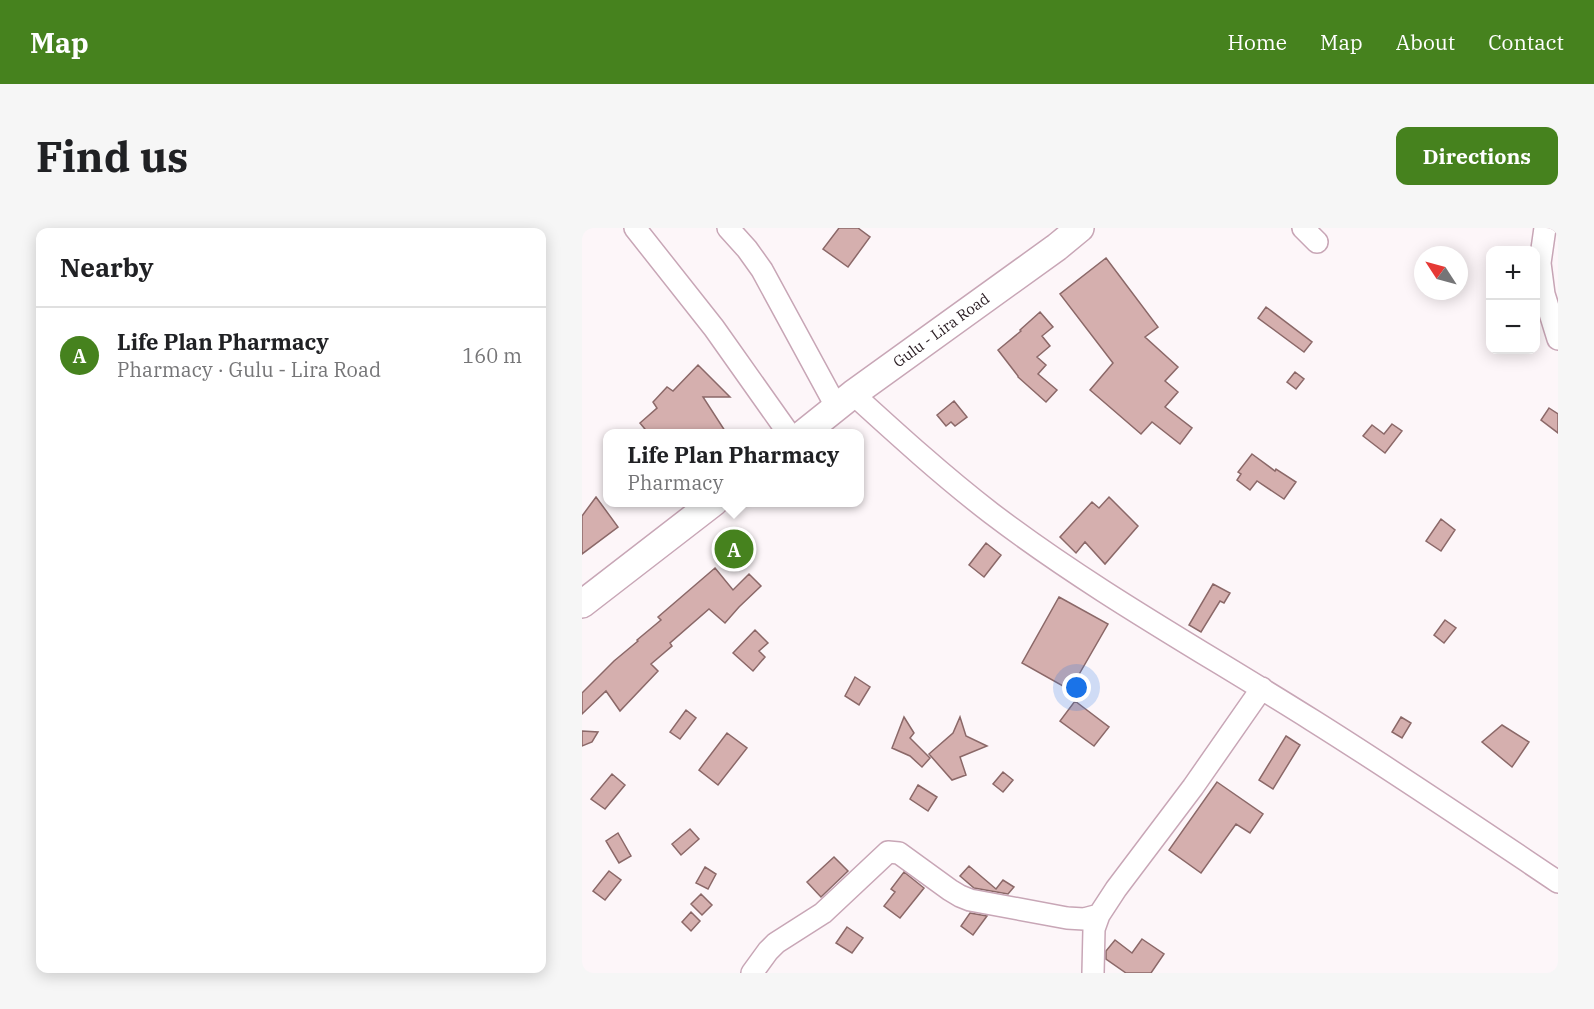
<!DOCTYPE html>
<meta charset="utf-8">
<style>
:root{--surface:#fff;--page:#f6f6f6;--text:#202124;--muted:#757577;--line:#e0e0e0;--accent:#46821e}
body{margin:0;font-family:"IBM Plex Serif",serif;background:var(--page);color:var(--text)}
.controls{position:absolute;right:18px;top:18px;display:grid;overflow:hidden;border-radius:12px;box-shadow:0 3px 15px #0003}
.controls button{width:54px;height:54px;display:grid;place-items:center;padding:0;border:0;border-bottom:2px solid var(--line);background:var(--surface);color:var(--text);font:30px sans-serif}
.compass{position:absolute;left:832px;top:18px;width:54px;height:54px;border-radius:50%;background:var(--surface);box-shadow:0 3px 15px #0003;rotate:306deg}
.you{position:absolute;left:495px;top:460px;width:21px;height:21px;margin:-15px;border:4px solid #fff;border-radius:50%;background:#1a73e8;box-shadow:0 0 0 9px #1a73e833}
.badge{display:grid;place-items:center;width:39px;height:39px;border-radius:50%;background:var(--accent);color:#fff;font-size:20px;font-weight:700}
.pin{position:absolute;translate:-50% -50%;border:3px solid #fff;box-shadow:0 2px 6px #0006}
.popup{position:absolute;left:21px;top:201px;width:261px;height:78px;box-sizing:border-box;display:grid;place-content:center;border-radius:12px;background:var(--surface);filter:drop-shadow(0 2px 4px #0005);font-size:20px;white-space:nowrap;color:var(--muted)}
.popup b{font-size:22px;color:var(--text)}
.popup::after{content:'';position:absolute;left:50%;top:100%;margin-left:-12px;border:12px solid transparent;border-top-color:var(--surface)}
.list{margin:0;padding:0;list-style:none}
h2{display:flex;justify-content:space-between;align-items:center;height:78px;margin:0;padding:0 24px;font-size:26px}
h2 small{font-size:20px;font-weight:400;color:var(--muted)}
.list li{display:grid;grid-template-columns:39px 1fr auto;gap:18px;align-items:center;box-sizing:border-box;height:96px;padding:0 24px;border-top:2px solid var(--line)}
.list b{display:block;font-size:22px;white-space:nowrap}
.list p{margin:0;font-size:20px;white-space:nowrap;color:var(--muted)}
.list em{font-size:20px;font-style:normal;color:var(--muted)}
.map{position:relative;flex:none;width:976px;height:745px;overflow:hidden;border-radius:12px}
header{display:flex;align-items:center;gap:36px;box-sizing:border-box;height:84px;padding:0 30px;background:var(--accent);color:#fff}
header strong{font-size:28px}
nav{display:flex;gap:33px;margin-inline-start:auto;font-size:21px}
.intro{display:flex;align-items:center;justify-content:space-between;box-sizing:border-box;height:144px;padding:0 36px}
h1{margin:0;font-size:42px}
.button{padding:15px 27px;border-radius:12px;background:var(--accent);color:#fff;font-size:21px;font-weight:700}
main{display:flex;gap:36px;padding:0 36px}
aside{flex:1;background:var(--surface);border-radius:12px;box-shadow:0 3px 15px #0003}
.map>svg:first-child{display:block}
.building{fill:#d5afae;stroke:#8b6868;stroke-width:1.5}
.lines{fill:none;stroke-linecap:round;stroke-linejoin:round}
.minor-casing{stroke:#c8a6b6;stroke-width:24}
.major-casing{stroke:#c8a6b6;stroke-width:30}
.minor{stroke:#fff;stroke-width:21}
.major{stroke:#fff;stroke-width:27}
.labels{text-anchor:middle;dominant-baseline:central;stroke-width:5;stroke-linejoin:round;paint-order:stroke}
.street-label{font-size:15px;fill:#291c22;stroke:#fff}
</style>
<header>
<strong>Map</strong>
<nav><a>Home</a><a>Map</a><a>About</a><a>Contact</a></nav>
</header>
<div class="intro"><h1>Find us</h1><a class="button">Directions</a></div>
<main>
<aside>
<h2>Nearby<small></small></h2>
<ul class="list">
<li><span class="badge">A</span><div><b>Life Plan Pharmacy</b><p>Pharmacy · Gulu - Lira Road</p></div><em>160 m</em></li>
</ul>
</aside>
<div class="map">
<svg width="976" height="745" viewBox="0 0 976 745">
<rect width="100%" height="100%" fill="#fdf6f9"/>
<path class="building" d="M 257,0 L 276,0 L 288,9 L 266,39 L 241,21 Z
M 524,30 L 576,99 L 563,109 L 596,139 L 583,153 L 596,164 L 583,179 L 610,200 L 598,216 L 570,194 L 559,206 L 508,162 L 531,135 L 478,66 Z
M 684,79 L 730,114 L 722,124 L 676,90 Z
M 458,84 L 471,99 L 460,108 L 468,118 L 455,129 L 464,137 L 456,146 L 475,162 L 464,174 L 436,149 L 436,148 L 416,122 L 439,103 L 438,102 Z
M 116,137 L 148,169 L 121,169 L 145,206 L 67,206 L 58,195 L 75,180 L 71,174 L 85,159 L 91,163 Z
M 713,144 L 722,151 L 714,161 L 705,154 Z
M 372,173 L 385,189 L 373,198 L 369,194 L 364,198 L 355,187 Z
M 967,180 L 976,186 L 976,205 L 959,192 Z
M 810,196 L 820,203 L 803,225 L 781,208 L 790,197 L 802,206 Z
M 670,226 L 693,243 L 694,241 L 714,254 L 702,271 L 675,253 L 668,262 L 655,252 L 659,246 L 656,244 Z
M 14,269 L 36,299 L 0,326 L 0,288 Z
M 527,269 L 556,298 L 523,336 L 503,314 L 494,325 L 478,309 L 510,274 L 517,280 Z
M 859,291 L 873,302 L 859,323 L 844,313 Z
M 404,315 L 419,327 L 402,349 L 387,337 Z
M 133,340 L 151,362 L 167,346 L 179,358 L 157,379 L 143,395 L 127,381 L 88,415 L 90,418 L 69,436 L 76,443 L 38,483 L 24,463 L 0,486 L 0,465 L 32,433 L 56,413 L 55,412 L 79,392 L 76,389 Z
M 631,356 L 648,365 L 642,375 L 638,373 L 619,404 L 607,397 Z
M 477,369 L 526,396 L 488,462 L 440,435 Z
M 863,392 L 874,400 L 862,415 L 852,407 Z
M 173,402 L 186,415 L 177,423 L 183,429 L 171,443 L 151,425 Z
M 273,449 L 288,459 L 277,477 L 263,468 Z
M 493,473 L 527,499 L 512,518 L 478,493 Z
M 104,482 L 114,490 L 98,511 L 88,504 Z
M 322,489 L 332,505 L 328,510 L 348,530 L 340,539 L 328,528 L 310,520 Z
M 378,489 L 384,508 L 405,518 L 378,529 L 384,547 L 370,552 L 347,526 L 371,505 Z
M 819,489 L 829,495 L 820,510 L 810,504 Z
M 920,497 L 947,514 L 930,539 L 900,514 Z
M 0,503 L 16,504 L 10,514 L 0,518 Z
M 145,505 L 165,520 L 136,557 L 117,542 Z
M 704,508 L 718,517 L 691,561 L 677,552 Z
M 421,544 L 431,552 L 421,564 L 411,556 Z
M 30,546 L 43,557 L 23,581 L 9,571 Z
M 635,554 L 681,586 L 668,605 L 654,596 L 619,645 L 587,622 Z
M 336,557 L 355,569 L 346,583 L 328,571 Z
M 108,601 L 117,611 L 99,627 L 90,616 Z
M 36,605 L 49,628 L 37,635 L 24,613 Z
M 252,629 L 266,643 L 239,669 L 225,654 Z
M 387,638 L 414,661 L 421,652 L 432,659 L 426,666 L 392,660 L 378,648 Z
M 123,639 L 134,646 L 126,661 L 114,655 Z
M 27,643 L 39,652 L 23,672 L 11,663 Z
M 322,644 L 342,660 L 318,690 L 302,678 L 313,664 L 309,661 Z
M 119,666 L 130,677 L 120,687 L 109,676 Z
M 109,684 L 118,693 L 109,703 L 100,694 Z
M 388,685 L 405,688 L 391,707 L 379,698 Z
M 265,699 L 281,710 L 270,725 L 254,715 Z
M 560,711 L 582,726 L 569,745 L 544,745 L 524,731 L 524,723 L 533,712 L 550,725 Z"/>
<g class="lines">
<defs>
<path id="minor" d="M 53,0 L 132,100 L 207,206
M 146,0 L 165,21 L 180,42 L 255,180
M 721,0 L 735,14
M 963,0 L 958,35 L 962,66 L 976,111
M 271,166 C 316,207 361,248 409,285 C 510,362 622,424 730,492 C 813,544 894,599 976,654
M 170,745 L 186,723 L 194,715 L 241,685 L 306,624 L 317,625 L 368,662 L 378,668 L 388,672 L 485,690 L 502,691 L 517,687 L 534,661 L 611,559 L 680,460
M 511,745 L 512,701 L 517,687"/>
<path id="major" d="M 221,206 L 271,166 L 475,19 L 498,0
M 0,376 L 132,274"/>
</defs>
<use href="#minor" class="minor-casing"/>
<use href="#major" class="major-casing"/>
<use href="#minor" class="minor"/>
<use href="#major" class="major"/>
</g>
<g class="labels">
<g class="street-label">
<text transform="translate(359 102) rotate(-36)">Gulu - Lira Road</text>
</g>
</g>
</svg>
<div class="controls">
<button>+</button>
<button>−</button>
</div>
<svg class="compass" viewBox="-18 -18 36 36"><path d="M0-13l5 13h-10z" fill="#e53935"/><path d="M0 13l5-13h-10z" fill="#757577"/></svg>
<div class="you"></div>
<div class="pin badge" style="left:152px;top:321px">A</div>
<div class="popup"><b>Life Plan Pharmacy</b>Pharmacy</div>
</div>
</main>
